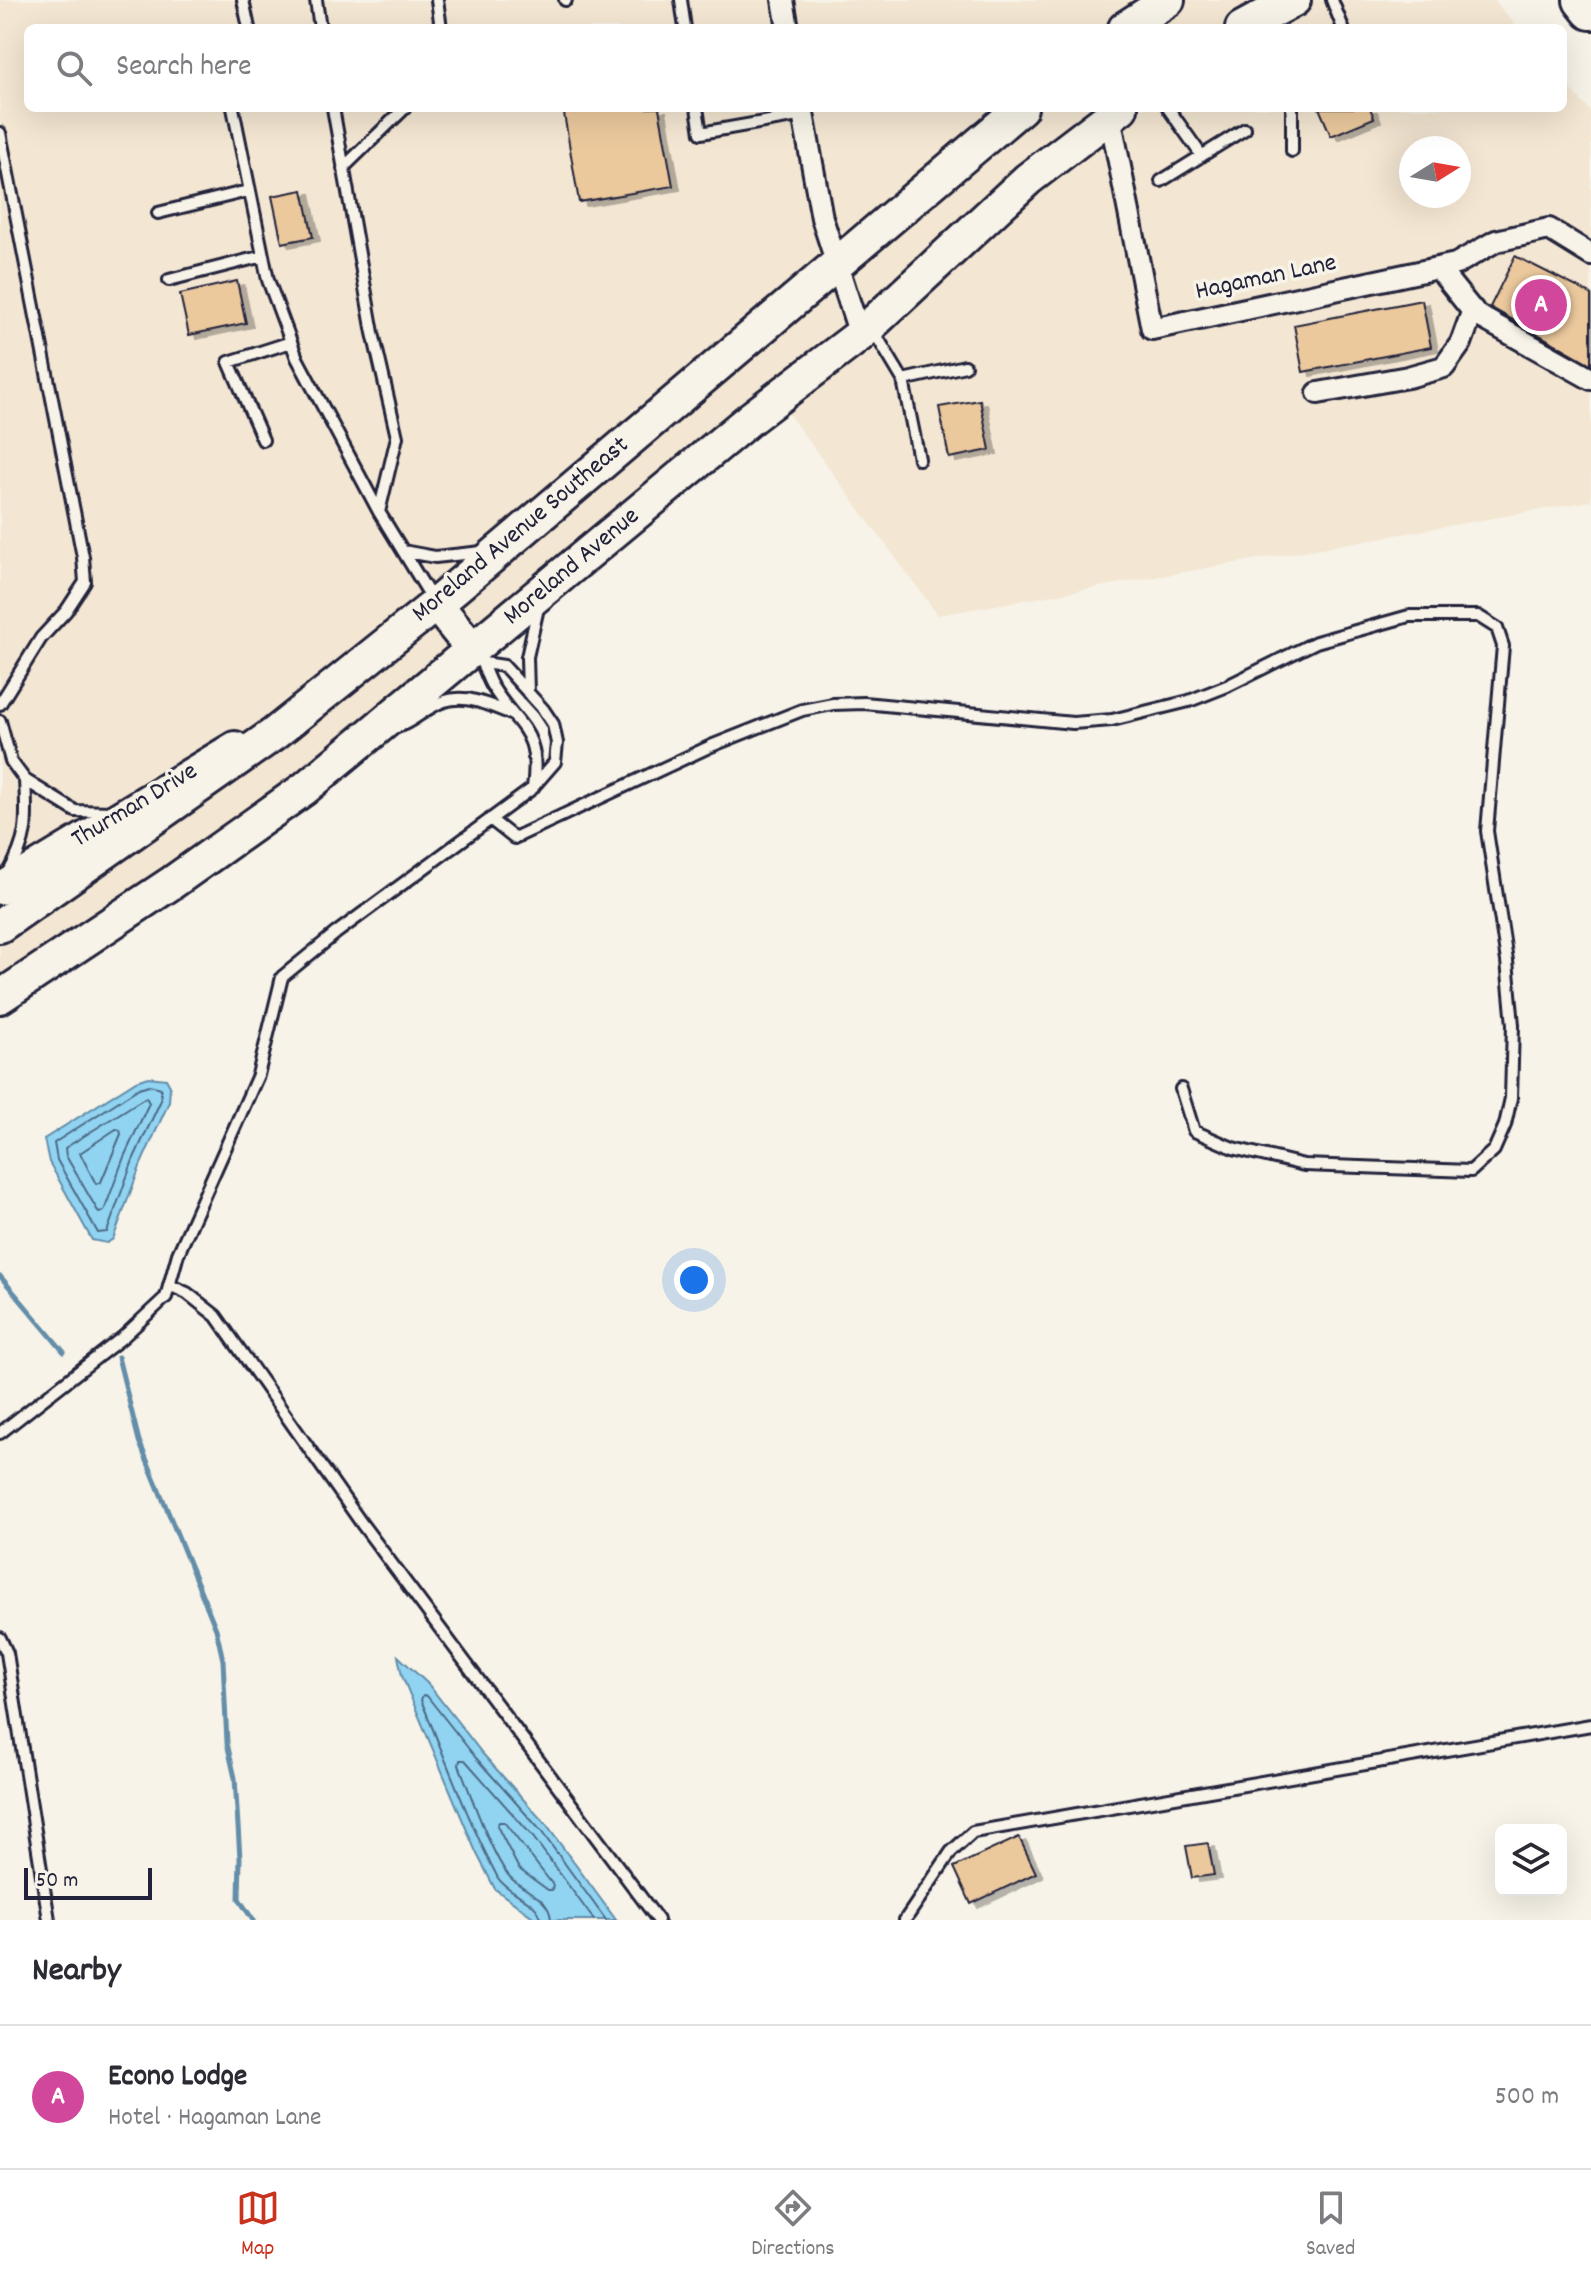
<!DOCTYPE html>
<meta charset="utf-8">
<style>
:root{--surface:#fff;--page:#f7f7f7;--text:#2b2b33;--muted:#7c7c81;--line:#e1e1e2;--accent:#c8321e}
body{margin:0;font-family:Dekko,sans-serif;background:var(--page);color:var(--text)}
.controls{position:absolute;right:24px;bottom:24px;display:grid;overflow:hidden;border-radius:12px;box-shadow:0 8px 32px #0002}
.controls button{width:72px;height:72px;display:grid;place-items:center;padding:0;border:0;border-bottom:2px solid var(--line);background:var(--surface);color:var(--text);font:40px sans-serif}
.compass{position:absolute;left:1399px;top:136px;width:72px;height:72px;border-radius:50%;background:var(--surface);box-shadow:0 8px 32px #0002;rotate:79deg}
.scale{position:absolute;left:24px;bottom:20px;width:128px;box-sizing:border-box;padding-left:8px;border:4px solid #22223b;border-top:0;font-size:22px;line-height:28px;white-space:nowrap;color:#22223b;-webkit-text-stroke:6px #f7f3e8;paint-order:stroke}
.you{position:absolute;left:694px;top:1280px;width:28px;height:28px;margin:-20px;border:6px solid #fff;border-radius:50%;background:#1a73e8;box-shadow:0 0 0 12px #1a73e833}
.badge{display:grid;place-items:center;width:52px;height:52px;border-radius:50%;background:var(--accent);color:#fff;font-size:26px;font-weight:700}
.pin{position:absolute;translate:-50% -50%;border:4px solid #fff;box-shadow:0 2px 8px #0006}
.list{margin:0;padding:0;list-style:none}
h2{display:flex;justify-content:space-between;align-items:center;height:104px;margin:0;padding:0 32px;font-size:34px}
h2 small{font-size:26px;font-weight:400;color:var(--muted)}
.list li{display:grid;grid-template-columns:52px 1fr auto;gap:24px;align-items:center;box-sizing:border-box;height:144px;padding:0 32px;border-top:2px solid var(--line)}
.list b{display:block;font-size:30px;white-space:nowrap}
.list p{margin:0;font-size:26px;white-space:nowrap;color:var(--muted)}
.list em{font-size:26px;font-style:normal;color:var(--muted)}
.icon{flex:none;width:44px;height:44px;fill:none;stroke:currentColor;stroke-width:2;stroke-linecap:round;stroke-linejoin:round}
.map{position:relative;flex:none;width:1591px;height:1920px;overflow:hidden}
.search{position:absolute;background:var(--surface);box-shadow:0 8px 32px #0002;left:24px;right:24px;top:24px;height:88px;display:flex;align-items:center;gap:20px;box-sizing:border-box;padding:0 28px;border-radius:12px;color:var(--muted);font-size:30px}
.sheet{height:248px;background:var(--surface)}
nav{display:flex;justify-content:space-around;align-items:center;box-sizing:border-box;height:112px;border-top:2px solid var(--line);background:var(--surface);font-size:22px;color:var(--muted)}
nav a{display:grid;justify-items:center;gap:4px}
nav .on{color:var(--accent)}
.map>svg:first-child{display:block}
.built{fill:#f3e6d2;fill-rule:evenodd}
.water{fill:#90d4f2;stroke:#648da9;stroke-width:2}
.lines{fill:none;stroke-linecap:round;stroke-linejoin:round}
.shore{stroke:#4e6984;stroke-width:2}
.stream{stroke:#648da9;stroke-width:5}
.building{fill:#ebc99d;stroke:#22223b;stroke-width:2;filter:url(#shadow)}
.lane-casing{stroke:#22223b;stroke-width:16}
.street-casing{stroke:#22223b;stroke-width:26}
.secondary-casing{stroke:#22223b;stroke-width:36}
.primary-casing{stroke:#22223b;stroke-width:38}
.highway-casing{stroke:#22223b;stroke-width:44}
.lane{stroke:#f7f3e8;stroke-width:10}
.street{stroke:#f7f3e8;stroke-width:20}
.secondary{stroke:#f7f3e8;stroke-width:30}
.primary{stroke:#f7f3e8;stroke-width:32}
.highway{stroke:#f7f3e8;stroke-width:38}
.labels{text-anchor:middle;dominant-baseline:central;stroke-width:7;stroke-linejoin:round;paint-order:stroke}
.street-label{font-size:26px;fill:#22223b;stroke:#f7f3e8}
</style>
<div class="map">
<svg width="1591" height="1920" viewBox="0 0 1591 1920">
<defs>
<filter id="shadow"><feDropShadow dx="7" dy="4" stdDeviation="0" flood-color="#0004"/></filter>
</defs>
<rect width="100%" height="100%" fill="#f7f3e8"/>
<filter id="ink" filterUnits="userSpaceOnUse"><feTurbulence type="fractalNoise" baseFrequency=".0125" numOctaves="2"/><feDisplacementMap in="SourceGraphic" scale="16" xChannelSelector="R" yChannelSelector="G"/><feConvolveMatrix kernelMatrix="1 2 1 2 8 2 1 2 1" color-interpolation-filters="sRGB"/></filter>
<g filter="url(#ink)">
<path class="built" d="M 0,0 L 1494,0 L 1518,28 L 28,28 L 28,108 L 1563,108 L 1563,80 L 1591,112 L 1591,501 L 938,615 L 779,401 L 192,859 L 0,977 ZM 1411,148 L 1459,148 L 1459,196 L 1411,196 Z"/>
<path class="water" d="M 148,1077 L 166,1079 L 170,1086 L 169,1102 L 141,1164 L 113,1239 L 107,1243 L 92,1240 L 49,1162 L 44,1139 L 136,1081 Z
M 398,1656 L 428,1684 L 482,1753 L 547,1826 L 616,1920 L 537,1920 L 495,1889 L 476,1852 L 402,1676 Z"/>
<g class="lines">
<path class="shore" d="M 149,1085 L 161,1088 L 161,1100 L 133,1160 L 107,1232 L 98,1233 L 57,1160 L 54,1143 L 139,1088 Z
M 146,1097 L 149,1103 L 124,1157 L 104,1211 L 99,1213 L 66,1156 L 65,1148 Z
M 116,1129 L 120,1130 L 121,1134 L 101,1182 L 96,1184 L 80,1153 Z
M 499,1822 L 504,1822 L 553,1885 L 552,1890 L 548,1890 L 519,1869 L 497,1826 Z
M 541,1920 C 539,1900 508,1894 498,1878 C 468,1821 446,1760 421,1700 L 423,1695 L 427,1696 L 476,1758 L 541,1831 L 606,1920
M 551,1920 C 550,1897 524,1892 510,1877 C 492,1857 470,1792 459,1765 L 460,1760 L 465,1760 L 533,1837 L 594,1920"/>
<path class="stream" d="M 0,1276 L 64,1352
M 118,1357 L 139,1441 L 216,1629 L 223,1660 L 227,1743 L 235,1778 L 240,1858 L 239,1899 L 253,1920"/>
</g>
<path class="building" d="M 563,108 L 659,108 L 673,186 L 579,202 Z
M 1319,108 L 1370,108 L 1374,118 L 1331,136 Z
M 303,190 L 313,237 L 282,243 L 272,196 Z
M 1515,256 L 1591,294 L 1591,364 L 1490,307 Z
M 237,281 L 246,323 L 189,335 L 180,294 Z
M 1422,300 L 1431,347 L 1303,372 L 1294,325 Z
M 980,400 L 990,450 L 949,458 L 939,407 Z
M 1019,1837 L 1036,1873 L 971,1904 L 954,1867 Z
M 1208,1843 L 1214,1875 L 1192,1878 L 1186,1846 Z"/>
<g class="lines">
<defs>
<path id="lane" d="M 243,0 L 249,28
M 316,0 L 320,28
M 437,0 L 441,28
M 565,0 L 566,0
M 681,0 L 685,28
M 1332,0 L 1343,28
M 233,108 L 268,280 L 297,358 L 379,512 L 434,602
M 333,108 L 373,333 L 397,437 L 379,512
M 697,108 L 701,133 L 804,115
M 1168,108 L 1202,156
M 0,133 L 83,557 L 85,582 L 66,611 L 41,638 L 0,704
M 1292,151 L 1292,108
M 343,168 L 405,108
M 1161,181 L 1245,129
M 158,213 L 248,191
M 169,280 L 263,256
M 873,330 L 903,380 L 919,459
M 903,380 L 965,366
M 263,440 L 229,362 L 291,342
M 403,551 L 435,557 L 482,552
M 484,663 L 504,666 L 543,709 L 553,724 L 557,743 L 555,762 L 534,786
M 528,693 L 527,657 L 538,608
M 0,721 L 11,761 L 25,780 L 75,811 L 112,812
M 397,727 C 410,723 418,715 430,708 C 457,690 482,702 509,713
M 490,819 L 514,838 L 711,746 L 802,710 L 833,704 L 864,703 L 1073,723 L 1112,720 L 1189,701 L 1227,686 L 1316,642 L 1409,616 L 1478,616 L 1497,628 L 1503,646 L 1487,831 L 1507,961 L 1513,1025 L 1511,1098 L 1505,1125 L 1494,1150 L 1471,1171 L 1304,1165 L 1233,1148 L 1194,1131 L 1181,1089
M 8,874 C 29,837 27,821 25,780
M 169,1285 L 187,1293 L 216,1316 L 362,1524 L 658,1920
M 0,1433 L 123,1337 L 166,1297 L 178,1254 L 258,1075 L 282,977 L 336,933 L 533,788 C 541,729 519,730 492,686 C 485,674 484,663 475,652
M 0,1638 L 7,1653 L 49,1920
M 905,1920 L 951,1852 L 973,1832 L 1591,1725"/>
<path id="street" d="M 783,0 L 788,28
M 802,108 L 822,218 L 860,335
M 1110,116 L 1152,329 L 1456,264 L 1496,241 L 1549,229 L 1591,255
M 1438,268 L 1475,314 L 1591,379
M 1318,393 L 1408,377 L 1444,367 L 1461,343 L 1473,310"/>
<path id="secondary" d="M 0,889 L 235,747"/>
<path id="primary" d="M 1125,28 L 1168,0
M 1242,28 L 1294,0
M 436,604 L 473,650
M 0,926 L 274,734 L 436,604 L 1021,108
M 0,997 L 173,882 L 304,789 L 751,418 L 860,335 L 1028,179 L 1121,108"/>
<path id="highway" d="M 1583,0 L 1591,10"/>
</defs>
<use href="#lane" class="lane-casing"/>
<use href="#street" class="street-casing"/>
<use href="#secondary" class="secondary-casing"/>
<use href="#primary" class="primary-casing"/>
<use href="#highway" class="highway-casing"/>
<use href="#lane" class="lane"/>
<use href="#street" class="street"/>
<use href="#secondary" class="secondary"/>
<use href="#primary" class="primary"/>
<use href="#highway" class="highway"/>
</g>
</g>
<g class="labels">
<g class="street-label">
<text transform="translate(1266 278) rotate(-12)">Hagaman Lane</text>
<text transform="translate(521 530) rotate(-40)">Moreland Avenue Southeast</text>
<text transform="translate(572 567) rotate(-40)">Moreland Avenue</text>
<text transform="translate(135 806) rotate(-31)">Thurman Drive</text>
</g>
</g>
</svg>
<div class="controls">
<button><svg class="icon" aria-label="layers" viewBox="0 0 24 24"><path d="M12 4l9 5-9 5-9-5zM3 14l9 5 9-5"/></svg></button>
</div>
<svg class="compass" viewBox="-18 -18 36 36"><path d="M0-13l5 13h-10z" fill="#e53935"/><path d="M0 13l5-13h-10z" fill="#7c7c81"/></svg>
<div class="scale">50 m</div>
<div class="you"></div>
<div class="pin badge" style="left:1541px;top:305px;background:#d1479c">A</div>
<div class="search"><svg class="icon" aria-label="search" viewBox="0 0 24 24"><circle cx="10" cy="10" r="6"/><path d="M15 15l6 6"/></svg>Search here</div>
</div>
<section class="sheet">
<h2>Nearby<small></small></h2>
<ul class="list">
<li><span class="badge" style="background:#d1479c">A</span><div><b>Econo Lodge</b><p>Hotel · Hagaman Lane</p></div><em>500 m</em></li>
</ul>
</section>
<nav>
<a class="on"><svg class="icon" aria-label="map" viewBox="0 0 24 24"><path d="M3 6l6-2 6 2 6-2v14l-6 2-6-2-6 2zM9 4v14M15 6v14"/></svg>Map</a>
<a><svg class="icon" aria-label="directions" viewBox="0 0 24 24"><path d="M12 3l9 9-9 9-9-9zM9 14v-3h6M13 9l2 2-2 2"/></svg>Directions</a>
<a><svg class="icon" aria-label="saved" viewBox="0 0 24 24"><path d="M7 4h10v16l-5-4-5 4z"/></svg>Saved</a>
</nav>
